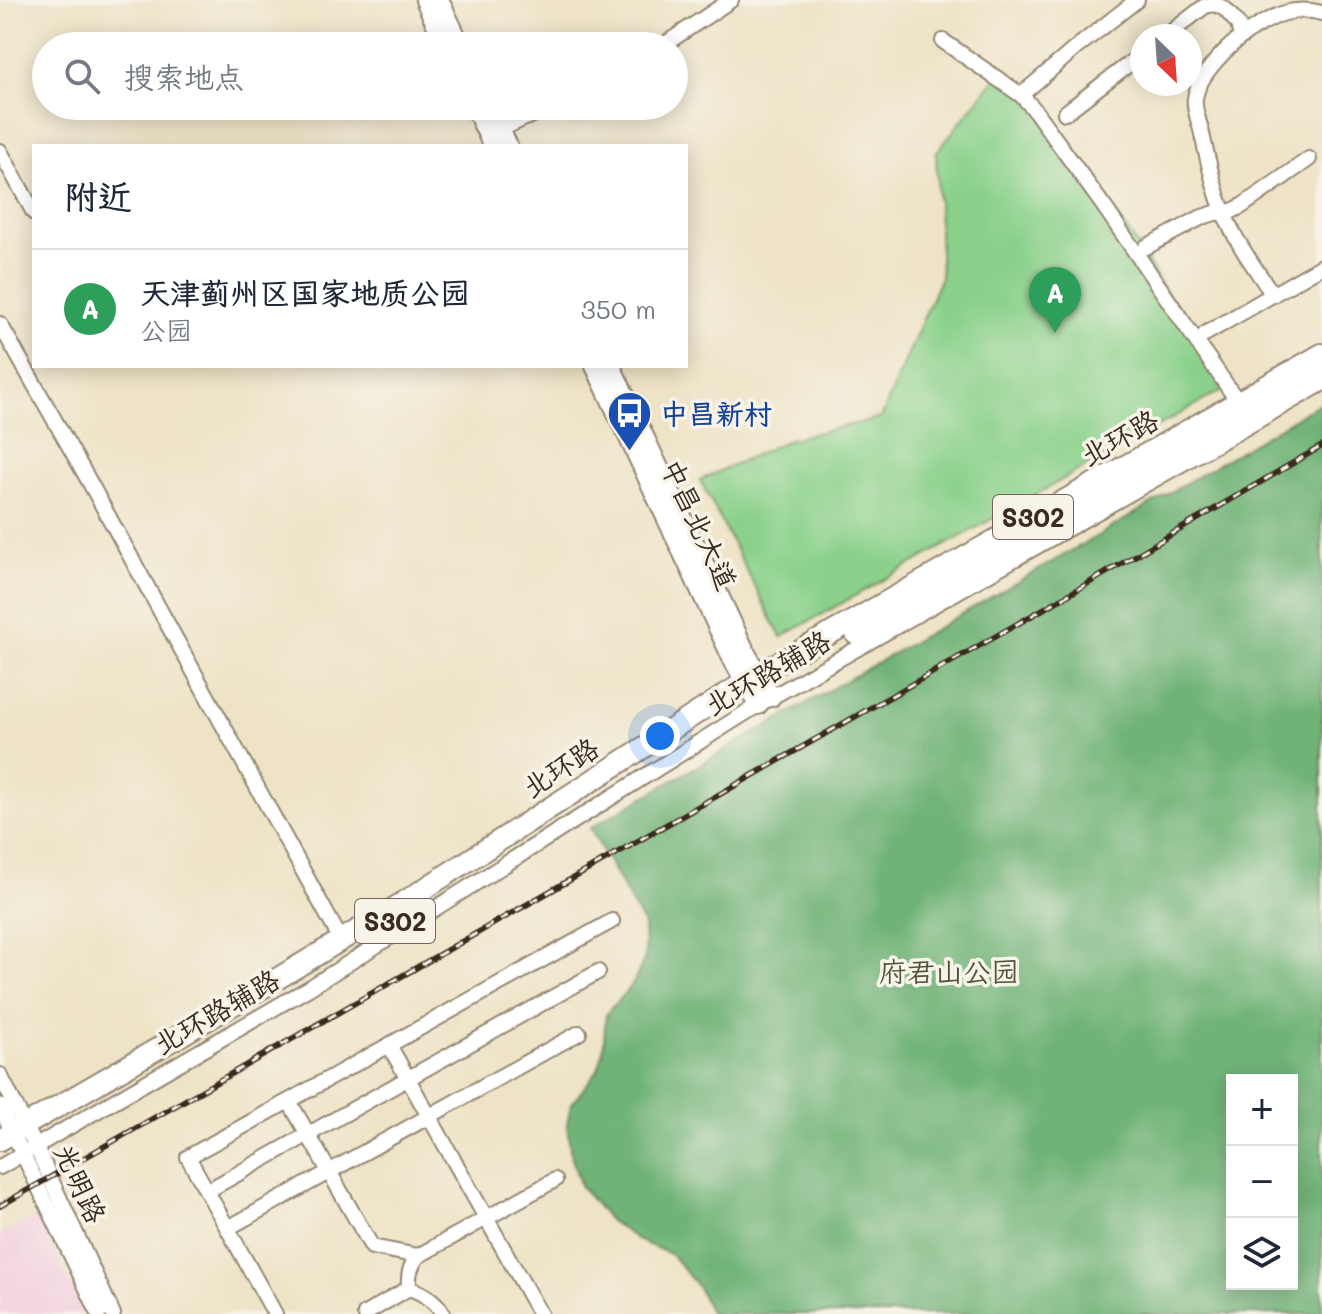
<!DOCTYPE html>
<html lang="zh">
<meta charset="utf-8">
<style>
:root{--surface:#fff;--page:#f2f2f3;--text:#1f2937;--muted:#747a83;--line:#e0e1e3;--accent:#db2777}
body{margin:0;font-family:Mali,"LXGW WenKai TC",sans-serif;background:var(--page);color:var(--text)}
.controls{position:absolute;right:24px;bottom:24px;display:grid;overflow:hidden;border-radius:0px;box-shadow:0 4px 20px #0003}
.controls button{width:72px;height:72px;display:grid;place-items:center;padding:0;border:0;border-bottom:2px solid var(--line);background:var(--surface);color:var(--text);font:40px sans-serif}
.compass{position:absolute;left:1130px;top:24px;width:72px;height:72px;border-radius:50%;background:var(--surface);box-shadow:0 4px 20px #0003;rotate:155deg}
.you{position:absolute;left:660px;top:736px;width:28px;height:28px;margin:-20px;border:6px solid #fff;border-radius:50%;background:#1a73e8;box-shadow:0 0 0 12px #1a73e833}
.badge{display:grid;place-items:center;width:52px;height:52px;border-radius:50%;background:var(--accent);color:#fff;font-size:26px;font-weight:700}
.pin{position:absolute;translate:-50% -66px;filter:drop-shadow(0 2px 4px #0008)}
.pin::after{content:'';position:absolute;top:42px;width:28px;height:24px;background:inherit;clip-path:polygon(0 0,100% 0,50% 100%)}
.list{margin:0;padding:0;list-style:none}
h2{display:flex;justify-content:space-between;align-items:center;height:104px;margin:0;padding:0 32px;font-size:34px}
h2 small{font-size:26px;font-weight:400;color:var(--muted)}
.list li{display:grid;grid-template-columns:52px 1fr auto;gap:24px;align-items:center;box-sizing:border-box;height:120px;padding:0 32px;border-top:2px solid var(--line)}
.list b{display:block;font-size:30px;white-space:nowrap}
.list p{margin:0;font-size:26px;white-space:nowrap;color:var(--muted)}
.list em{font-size:26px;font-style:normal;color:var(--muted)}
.icon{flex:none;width:44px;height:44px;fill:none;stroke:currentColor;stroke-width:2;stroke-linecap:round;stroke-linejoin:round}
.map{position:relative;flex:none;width:1322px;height:1314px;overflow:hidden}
.search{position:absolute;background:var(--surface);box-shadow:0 4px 20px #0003;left:32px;top:32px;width:656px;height:88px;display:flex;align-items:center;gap:20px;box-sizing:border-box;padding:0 28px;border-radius:44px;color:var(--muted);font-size:30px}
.panel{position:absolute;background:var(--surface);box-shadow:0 4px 20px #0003;left:32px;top:144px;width:656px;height:224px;border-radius:0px}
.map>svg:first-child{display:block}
.built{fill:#f3cfdf}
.green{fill:#8bd18b;stroke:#637e54;stroke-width:2}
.forest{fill:#70b377;stroke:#566e4a;stroke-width:2;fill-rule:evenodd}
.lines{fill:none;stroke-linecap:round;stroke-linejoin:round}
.minor-casing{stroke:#948672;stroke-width:18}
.major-casing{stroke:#948672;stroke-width:22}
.highway-casing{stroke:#948672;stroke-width:24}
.minor{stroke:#fff;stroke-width:14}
.major{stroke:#fff;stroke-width:18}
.highway{stroke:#fff;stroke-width:20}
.rail-casing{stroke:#3b2a1e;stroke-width:6}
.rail{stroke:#f7f3e8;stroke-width:3;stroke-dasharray:9;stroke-linecap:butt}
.labels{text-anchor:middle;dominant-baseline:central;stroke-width:7;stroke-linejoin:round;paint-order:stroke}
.shield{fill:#f7f3e8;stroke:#73665b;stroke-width:2}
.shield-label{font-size:26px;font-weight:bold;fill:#3b2a1e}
.transit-label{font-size:28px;font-weight:bold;fill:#164399;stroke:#f7f3e8;text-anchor:start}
.street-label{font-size:28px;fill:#3b2a1e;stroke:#f7f3e8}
.park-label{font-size:28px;fill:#4f5439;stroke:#f7f3e8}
</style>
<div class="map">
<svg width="1322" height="1314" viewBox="0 0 1322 1314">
<rect width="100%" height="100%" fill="#f7f3e8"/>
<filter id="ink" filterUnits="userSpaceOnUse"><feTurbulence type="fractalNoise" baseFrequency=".0125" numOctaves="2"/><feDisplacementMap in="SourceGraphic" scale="16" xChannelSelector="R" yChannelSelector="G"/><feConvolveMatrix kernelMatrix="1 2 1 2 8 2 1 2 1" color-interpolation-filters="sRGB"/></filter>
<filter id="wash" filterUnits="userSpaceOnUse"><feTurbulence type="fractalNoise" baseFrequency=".006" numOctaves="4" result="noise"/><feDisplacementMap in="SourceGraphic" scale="32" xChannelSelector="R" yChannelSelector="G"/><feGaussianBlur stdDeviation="1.8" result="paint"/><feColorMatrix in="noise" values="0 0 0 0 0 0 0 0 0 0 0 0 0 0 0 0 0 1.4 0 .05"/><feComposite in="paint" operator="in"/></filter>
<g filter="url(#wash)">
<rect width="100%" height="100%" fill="#eee3c6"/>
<path class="built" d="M 38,1216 L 84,1314 L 0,1314 L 0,1235 Z"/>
<path class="green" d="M 1001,71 L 1045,111 L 1078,156 L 1136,243 L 1226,388 L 781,637 L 700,480 L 790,439 L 881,418 L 941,277 L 936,153 Z"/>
<path class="forest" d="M 1322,402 L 1322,1314 L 711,1314 L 698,1287 L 672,1255 L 640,1241 L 610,1221 L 581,1187 L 571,1155 L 567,1124 L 571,1105 L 598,1070 L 603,1052 L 606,1014 L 633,984 L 645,958 L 644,925 L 590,828 L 1099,535 ZM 1232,1080 L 1292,1080 L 1292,1284 L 1232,1284 Z"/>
</g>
<g filter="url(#ink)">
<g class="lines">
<defs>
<path id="minor" d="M 1166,36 L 1205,6 L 1215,4 L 1225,9 L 1238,24 L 1241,37
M 943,41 L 1021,95 L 1033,108 L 1105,208 L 1234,396
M 662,46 L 731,0
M 1021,95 L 1077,47 L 1137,0
M 1065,113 L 1142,54
M 494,132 L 552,106
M 0,151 L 34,213
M 1146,247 L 1202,217 L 1215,213 L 1232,211 L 1242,206 L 1309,159
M 1273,295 C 1255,268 1235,241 1223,211 C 1213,186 1208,160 1202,134 C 1200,123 1193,108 1195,98 C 1199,74 1229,45 1248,32 C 1273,16 1292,5 1322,13
M 0,324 L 89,481 L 341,940
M 1205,334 L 1322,266
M 389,1045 L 540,1314
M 0,1075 L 36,1147 L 113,1314
M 289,1101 L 372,1247 L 418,1256
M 0,1106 L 99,1314
M 0,1167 L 309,988 L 758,705 L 1322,384
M 207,1191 L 598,972
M 228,1228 L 579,1033
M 409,1288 C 408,1275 410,1266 418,1256 L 555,1180
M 275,1314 L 188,1157 L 612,921
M 365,1314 L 409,1288 C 423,1293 436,1300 443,1314"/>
<path id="major" d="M 425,0 L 446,46
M 439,0 L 461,46
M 474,106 L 493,146
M 489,106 L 508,146
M 595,366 L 734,662 L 758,705
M 611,366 L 747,655 L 771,697"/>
<path id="highway" d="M 856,634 L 1322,370
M 0,1140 L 262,988 L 404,902 L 745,682 L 1322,354"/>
</defs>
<use href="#minor" class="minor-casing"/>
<use href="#major" class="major-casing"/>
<use href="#highway" class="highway-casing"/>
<use href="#minor" class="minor"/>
<use href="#major" class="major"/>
<use href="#highway" class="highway"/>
<defs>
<path id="rail" d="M 0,1206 L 1087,584 L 1322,446"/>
</defs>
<use href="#rail" class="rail-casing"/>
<use href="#rail" class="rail"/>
</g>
</g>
<defs>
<symbol id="bus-pin" viewBox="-11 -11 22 30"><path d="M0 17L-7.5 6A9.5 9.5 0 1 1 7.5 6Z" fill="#1a4fb4" stroke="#f7f3e8"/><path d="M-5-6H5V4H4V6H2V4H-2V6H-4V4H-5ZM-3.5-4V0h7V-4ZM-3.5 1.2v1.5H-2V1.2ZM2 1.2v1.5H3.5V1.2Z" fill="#fff"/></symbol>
</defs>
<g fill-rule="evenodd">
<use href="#bus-pin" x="604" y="388" width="51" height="69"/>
</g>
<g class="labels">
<g class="shield">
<rect x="993" y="495" width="80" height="44" rx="6"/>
<rect x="355" y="899" width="80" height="44" rx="6"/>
</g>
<g class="shield-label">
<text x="1033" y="517">S302</text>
<text x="395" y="921">S302</text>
</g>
<g class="transit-label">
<text x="660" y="413">中昌新村</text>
</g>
<g class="street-label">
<text transform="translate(1119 437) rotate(-29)">北环路</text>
<text transform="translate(700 524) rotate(65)">中昌北大道</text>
<text transform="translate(767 672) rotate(-30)">北环路辅路</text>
<text transform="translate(560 767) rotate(-33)">北环路</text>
<text transform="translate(216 1011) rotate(-30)">北环路辅路</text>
<text transform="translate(81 1183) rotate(65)">光明路</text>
</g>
<g class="park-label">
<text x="949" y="971">府君山公园</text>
</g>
</g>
</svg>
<div class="controls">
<button>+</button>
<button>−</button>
<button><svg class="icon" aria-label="layers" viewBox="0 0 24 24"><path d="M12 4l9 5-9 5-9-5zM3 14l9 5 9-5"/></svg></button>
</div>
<svg class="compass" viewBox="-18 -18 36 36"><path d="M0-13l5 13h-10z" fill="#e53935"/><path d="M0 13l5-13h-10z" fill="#747a83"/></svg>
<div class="you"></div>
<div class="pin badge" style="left:1055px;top:333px;background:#2e9e5b">A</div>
<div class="search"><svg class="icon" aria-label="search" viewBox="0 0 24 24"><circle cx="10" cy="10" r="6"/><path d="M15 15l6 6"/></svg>搜索地点</div>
<section class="panel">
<h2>附近<small></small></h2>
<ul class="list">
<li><span class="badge" style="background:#2e9e5b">A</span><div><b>天津蓟州区国家地质公园</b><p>公园</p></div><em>350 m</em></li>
</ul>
</section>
</div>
